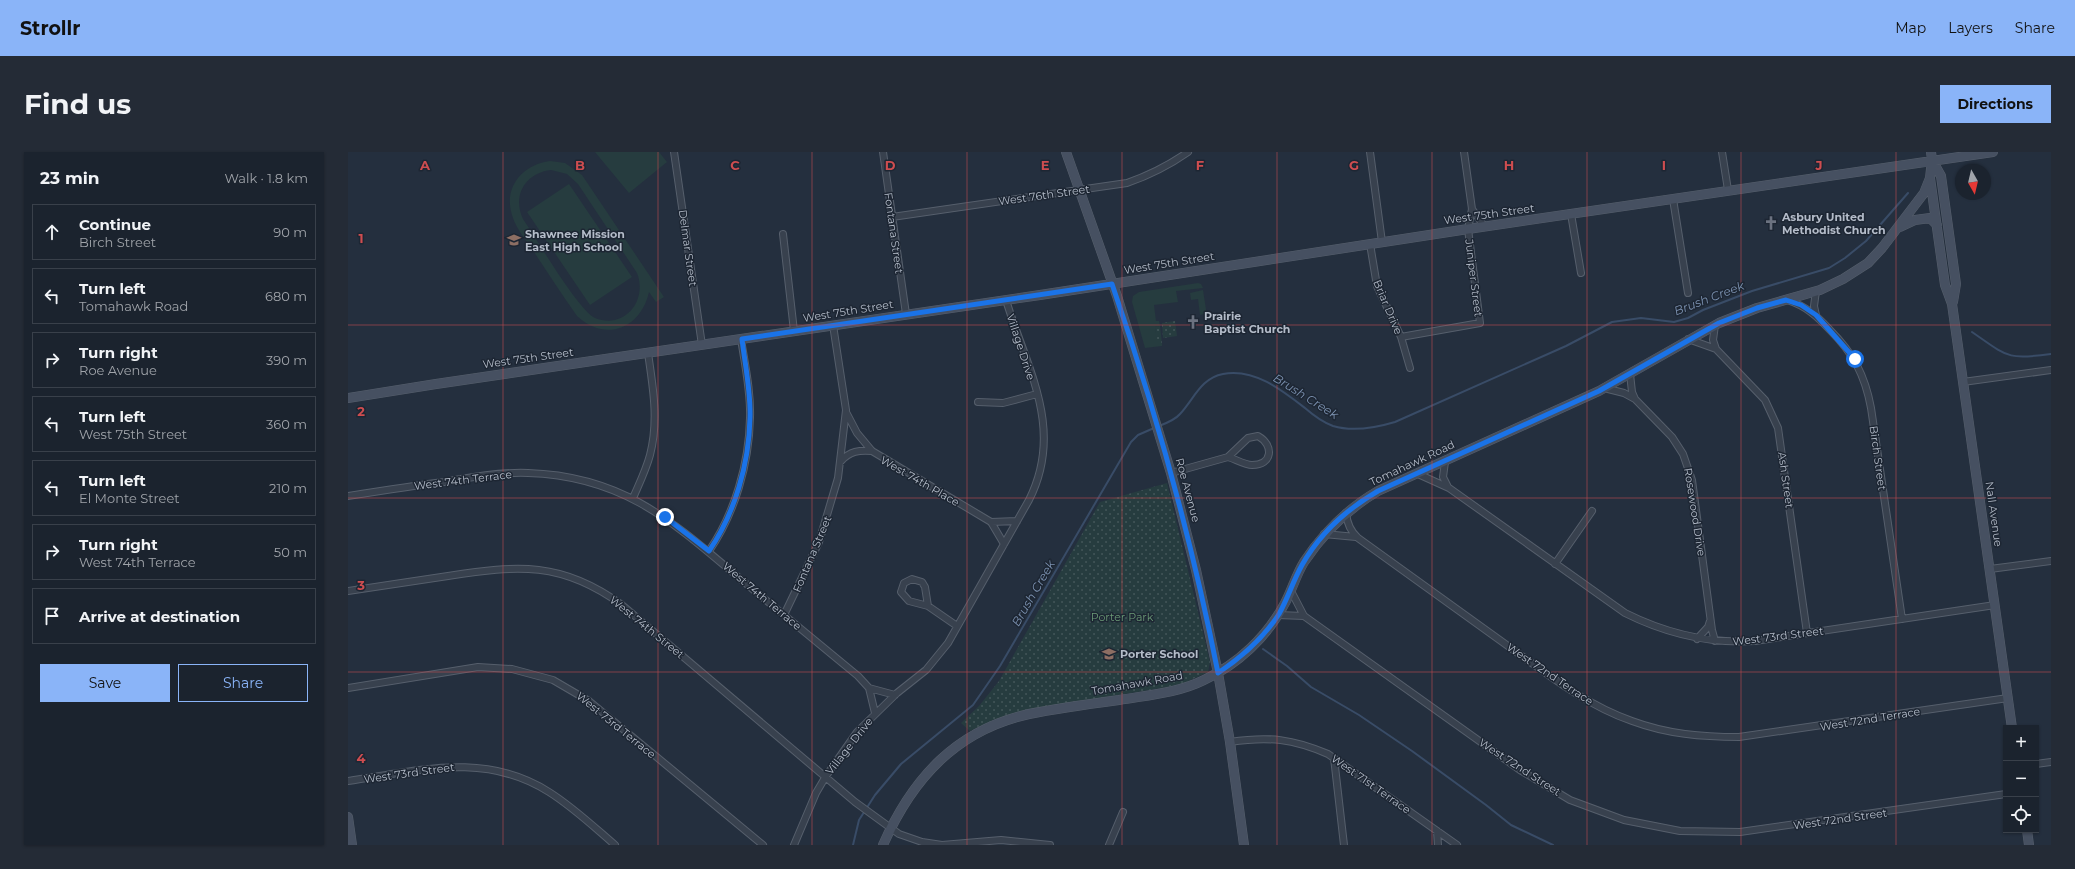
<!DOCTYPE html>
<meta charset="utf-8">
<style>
:root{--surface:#1b232e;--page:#242b36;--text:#f1f3f6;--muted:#a0a4aa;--line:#39404a;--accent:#8ab4f8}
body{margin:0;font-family:Montserrat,sans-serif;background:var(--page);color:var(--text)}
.controls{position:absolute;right:12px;bottom:12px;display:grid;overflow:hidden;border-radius:0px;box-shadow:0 1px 3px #0004}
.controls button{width:36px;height:36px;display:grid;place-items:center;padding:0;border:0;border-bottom:1px solid var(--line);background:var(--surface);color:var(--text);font:20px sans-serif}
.compass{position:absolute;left:1607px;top:12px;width:36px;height:36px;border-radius:50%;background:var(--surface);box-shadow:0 1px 3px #0004;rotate:172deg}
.stop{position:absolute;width:12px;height:12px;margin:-9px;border:3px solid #1a73e8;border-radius:50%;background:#fff}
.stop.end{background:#1a73e8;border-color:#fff;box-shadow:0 1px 4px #0008}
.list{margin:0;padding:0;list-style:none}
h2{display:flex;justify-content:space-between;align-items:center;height:52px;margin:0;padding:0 16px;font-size:17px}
h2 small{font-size:13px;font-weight:400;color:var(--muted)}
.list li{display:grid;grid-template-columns:26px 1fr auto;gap:12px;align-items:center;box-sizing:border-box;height:56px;margin:0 8px 8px;padding:0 8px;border:1px solid var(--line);border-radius:0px}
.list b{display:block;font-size:15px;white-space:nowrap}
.list p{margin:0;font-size:13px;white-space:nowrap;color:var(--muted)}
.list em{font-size:13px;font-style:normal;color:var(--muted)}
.actions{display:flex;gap:8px;padding:12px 16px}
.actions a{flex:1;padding:9px 0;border:1px solid var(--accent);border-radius:0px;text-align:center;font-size:14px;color:var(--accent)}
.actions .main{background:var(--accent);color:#111}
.icon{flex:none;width:22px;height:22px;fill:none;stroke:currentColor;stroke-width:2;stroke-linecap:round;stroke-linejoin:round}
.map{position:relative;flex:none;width:1703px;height:693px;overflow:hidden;border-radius:0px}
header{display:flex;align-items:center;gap:24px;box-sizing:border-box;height:56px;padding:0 20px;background:var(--accent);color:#111}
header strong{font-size:19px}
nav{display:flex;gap:22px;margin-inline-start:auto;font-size:14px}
.intro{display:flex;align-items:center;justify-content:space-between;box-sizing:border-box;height:96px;padding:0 24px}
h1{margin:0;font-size:28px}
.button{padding:10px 18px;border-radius:0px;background:var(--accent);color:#111;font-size:14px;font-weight:700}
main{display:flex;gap:24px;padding:0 24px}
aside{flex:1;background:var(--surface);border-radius:0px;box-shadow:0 1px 3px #0004}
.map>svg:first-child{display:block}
.grass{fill:#263c3f;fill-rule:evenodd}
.park{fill:url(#park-dots)}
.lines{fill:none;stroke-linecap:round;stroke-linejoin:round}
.stream{stroke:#394c67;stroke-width:2}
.street-casing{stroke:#565f6c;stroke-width:8}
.secondary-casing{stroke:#565f6c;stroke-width:10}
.street{stroke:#38414e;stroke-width:6}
.secondary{stroke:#465061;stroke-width:9}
.route{stroke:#1a73e8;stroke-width:5}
.grid{fill:none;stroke:#ce4d50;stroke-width:1;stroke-opacity:0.55}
.labels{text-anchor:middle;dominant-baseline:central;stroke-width:3;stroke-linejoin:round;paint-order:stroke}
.street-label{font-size:11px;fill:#b4bcc9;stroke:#1d2633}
.poi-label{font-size:11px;font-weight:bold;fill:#b4bcc9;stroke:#1d2633;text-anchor:start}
.park-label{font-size:11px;fill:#6b9a76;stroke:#1d2633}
.water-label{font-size:12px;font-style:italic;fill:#7c92b1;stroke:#1d2633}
.grid-label{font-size:13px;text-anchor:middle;font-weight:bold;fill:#ce4d50;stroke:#1d2633;stroke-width:3;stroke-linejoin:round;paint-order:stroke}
</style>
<header>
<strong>Strollr</strong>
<nav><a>Map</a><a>Layers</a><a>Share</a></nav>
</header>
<div class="intro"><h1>Find us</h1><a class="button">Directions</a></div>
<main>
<aside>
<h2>23 min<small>Walk · 1.8 km</small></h2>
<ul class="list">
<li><svg class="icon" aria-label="ahead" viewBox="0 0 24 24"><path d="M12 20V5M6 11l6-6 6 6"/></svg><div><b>Continue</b><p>Birch Street</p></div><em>90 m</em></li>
<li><svg class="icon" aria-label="left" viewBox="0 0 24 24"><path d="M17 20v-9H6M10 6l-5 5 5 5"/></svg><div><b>Turn left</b><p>Tomahawk Road</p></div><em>680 m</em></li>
<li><svg class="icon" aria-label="right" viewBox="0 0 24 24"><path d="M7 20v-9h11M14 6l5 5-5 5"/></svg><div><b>Turn right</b><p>Roe Avenue</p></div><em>390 m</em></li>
<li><svg class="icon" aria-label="left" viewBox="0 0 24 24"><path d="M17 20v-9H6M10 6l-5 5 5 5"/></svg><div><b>Turn left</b><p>West 75th Street</p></div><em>360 m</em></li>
<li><svg class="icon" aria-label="left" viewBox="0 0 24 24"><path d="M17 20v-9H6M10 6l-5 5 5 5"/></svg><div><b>Turn left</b><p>El Monte Street</p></div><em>210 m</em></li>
<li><svg class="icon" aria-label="right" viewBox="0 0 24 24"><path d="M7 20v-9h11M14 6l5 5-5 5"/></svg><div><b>Turn right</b><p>West 74th Terrace</p></div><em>50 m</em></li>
<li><svg class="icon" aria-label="arrive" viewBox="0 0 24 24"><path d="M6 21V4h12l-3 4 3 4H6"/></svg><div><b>Arrive at destination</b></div></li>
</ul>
<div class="actions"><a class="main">Save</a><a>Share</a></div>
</aside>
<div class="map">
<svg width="1703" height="693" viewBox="0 0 1703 693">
<defs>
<pattern id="park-dots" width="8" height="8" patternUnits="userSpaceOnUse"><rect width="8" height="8" fill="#263c3f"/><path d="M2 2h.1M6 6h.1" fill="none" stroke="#435659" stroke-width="1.8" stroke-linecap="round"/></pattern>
</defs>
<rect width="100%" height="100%" fill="#242f3e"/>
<path class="grass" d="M 247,0 L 311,0 L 319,10 L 281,41 Z
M 202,9 L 217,11 L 234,23 L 316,145 L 308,150 L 301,140 C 293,176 258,191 229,164 C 214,143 200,121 186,100 C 179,89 169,78 165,66 C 154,37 173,13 202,9 ZM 203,18 L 219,22 L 230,32 L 289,121 C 300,149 276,178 247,166 C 230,158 188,86 175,67 C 164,44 177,21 203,18 Z
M 221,32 L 284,125 L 242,153 L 179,60 Z
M 850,131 L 853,132 L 855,136 L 828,139 L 830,150 L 806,153 L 808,169 L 811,169 L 812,174 L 807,175 L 810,192 L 814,192 L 814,194 L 797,196 L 784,150 L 785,144 L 791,140 Z
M 855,138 L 859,164 L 856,165 L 856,162 L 852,163 L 850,147 L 843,148 L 842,141 Z"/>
<path class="park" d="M 827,169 L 829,184 L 815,186 L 814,171 Z
M 812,174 L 814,192 L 809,192 L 807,175 Z
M 819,331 L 862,510 L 860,520 L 836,531 L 820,535 L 677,558 L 645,568 L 622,579 L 613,571 L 631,554 L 651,529 L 752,350 Z"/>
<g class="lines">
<path class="stream" d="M 1624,180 C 1660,205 1659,208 1703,202
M 811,274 C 819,271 827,268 832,262 C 846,247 853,226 875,222 C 906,216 934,238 957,256 C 965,263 974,270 985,274 C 1005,280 1027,276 1047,270 L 1218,194 L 1264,170 L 1293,166 L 1326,170 L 1340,166 L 1355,158 L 1404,139 L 1481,116 L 1497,106 L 1518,89 L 1560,41
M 915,497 L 939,514 L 963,535 L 1011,563 L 1064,599 L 1138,653 L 1163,673 L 1205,693
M 505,693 L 511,668 L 527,643 L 553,612 L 625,553 L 652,514 L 783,290 L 790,283 L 806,276"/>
<defs>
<path id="street" d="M 326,0 L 354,193
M 535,0 L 558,162
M 1022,0 L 1034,90
M 1374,0 L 1380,38
M 1325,47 L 1340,141
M 1124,57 L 1136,74
M 1223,62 L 1233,121
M 544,65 L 779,31 C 802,23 820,14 840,0
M 435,82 L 446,179
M 1022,92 L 1029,134 L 1053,185 L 1062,216
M 1468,139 L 1466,154 L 1468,163
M 1439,148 C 1458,154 1469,164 1482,178 C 1505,201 1517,223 1523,256 L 1554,467
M 1367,173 L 1365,188 L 1368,197 L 1417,248 L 1430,276 L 1459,481
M 1053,185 L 1132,171 L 1120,77 L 1124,57 L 1116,0
M 1340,187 L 1368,197
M 1282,222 L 1284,240 L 1287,247
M 1615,230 L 1703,218
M 1256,236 L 1276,241 L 1287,247 L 1324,285 L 1335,302 L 1344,328 L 1364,478 L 1367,489
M 630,250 L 655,251 L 689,242
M 498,260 L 509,281 L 524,299 L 643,370 L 656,392
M 493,309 C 502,299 511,298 524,299
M 1097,310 L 1095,325 L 1100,335
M 823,321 L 880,305 L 900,286 L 910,284 C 926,293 925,313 904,313 C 897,313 887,307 880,305
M 1070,322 L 1101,336 L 1277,461 C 1319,482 1360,492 1407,489 L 1647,453
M 0,344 C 32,339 64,334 96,330 C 123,325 152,320 180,321 C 277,324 326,371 396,430 C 434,461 472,493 510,524 L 521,536 L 527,561
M 285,346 C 291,332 298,318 302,303 C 311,268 305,236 300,201
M 998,361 C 999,371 1002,379 1010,386 C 1060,422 1110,458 1160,494 C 1199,522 1238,553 1284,569 C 1319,582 1354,585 1391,585 L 1660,546
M 643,370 L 669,369
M 976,382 L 1008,385
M 361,399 C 387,361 401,312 402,266 C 403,240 397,213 393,187
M 1207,412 L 1244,359
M 1642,417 L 1703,409
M 0,439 C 33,434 67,429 100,424 C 170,413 214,409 274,453 L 507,650 L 551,682 L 574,690 L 594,693 L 653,688 L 702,693
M 943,439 L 956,464 L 1172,618 L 1222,648 L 1276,668 L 1332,679 L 1392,680 L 1658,642
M 580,454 L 577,435 L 574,430 L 564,427 L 556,431 L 553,440 L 561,449 L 580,454 L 609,474
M 436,463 L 471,390 L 490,326 L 498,258 L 485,173
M 930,463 L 956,464
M 1349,487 L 1360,475 L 1362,469
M 0,536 L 130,515 L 164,517 L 205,528 L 241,549 L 415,693
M 521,536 L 547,543
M 882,590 C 921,584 945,587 980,602 L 1109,693
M 986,606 L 996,693
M 1688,612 L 1703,610
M 0,629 C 69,619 137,599 201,640 C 225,655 246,675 267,693
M 1089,679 L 1090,693
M 446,693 L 468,641 L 478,624 L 509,580 L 549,541 L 578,518 L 600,491 L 681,348 C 717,277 679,217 658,148
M 761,693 L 775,660"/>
<path id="secondary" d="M 718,0 L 769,144 L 823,321 L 848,418 L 870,521 L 882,590 L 896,693
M 1583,0 L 1584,8 L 1582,26 L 1597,133 L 1604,152 L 1664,576
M 1584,8 L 1593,24 L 1608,132 L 1605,150
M 1552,75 L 1567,68 L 1582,66 L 1589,73
M 0,246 L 88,232 L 692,143 L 1120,77 L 1645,0
M 0,665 L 4,693
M 1679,678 L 1681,693
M 535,693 C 564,627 608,578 681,562 C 711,556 741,552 771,548 C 800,543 830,541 856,528 C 890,512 919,485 937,451 C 944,438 948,423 956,410 C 976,380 999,357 1030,339 L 1251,239 L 1371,171 L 1409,156 L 1472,138 L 1495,127 L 1520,111 L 1534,96 L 1576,41 L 1582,26"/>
</defs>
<use href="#street" class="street-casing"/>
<use href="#secondary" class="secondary-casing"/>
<use href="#street" class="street"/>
<use href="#secondary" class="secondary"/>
</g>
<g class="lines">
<path class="route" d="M 317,365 L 361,399 C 387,361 401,312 402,266 C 403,240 397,213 394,187 L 764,132 C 808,259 844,389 870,521 C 894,505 915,487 931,462 C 940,446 945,429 954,413 C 972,381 999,357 1030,339 L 1251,239 L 1371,171 L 1409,156 L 1438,148 L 1453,153 L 1468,163 L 1507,207"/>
</g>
<path class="grid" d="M 155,0 L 155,693M 310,0 L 310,693M 464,0 L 464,693M 619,0 L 619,693M 774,0 L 774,693M 929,0 L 929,693M 1084,0 L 1084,693M 1239,0 L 1239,693M 1393,0 L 1393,693M 1548,0 L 1548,693M 0,173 L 1703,173M 0,346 L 1703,346M 0,520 L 1703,520"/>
<defs>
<symbol id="church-bare" viewBox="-9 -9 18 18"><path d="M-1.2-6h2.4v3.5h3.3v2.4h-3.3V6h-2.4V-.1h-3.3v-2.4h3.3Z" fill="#6b7280" stroke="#1d2633" stroke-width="2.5" paint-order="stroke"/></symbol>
<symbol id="school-bare" viewBox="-9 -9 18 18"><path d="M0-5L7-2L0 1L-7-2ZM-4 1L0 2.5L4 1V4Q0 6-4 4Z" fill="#8d6e63" stroke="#1d2633" stroke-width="2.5" paint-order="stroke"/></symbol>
</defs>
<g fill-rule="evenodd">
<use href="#church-bare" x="1413" y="61" width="20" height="20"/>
<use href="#school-bare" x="156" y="78" width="20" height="20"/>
<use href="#church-bare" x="835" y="160" width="20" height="20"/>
<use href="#school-bare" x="751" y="492" width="20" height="20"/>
</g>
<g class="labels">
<g class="street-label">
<text transform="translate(696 43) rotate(-8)">West 76th Street</text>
<text transform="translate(1141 62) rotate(-8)">West 75th Street</text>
<text transform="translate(546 81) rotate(82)">Fontana Street</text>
<text transform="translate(340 96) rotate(82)">Delmar Street</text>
<text transform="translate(821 111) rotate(-9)">West 75th Street</text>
<text transform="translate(1126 126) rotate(83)">Juniper Street</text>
<text transform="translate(1040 155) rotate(67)">Briar Drive</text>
<text transform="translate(500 159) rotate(-9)">West 75th Street</text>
<text transform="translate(673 195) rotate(72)">Village Drive</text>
<text transform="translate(180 206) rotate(-8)">West 75th Street</text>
<text transform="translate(1530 306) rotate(82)">Birch Street</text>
<text transform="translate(1064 311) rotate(-25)">Tomahawk Road</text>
<text transform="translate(115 328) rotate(-7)">West 74th Terrace</text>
<text transform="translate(1438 328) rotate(82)">Ash Street</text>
<text transform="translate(572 329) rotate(30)">West 74th Place</text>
<text transform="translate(840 338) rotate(75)">Roe Avenue</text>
<text transform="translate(1347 360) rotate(81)">Rosewood Drive</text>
<text transform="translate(1646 362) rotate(82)">Nall Avenue</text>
<text transform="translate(464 402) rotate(-67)">Fontana Street</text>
<text transform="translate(414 444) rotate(40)">West 74th Terrace</text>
<text transform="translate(299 475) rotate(39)">West 74th Street</text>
<text transform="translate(1430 484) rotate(-7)">West 73rd Street</text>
<text transform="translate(1202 522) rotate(34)">West 72nd Terrace</text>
<text transform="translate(789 531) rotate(-10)">Tomahawk Road</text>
<text transform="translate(1522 567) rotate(-9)">West 72nd Terrace</text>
<text transform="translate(268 573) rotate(39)">West 73rd Terrace</text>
<text transform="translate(501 594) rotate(-52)">Village Drive</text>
<text transform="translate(1172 615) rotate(33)">West 72nd Street</text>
<text transform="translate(61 621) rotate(-8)">West 73rd Street</text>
<text transform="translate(1023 632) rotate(35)">West 71st Terrace</text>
<text transform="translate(1492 667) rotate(-8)">West 72nd Street</text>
</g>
<g class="poi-label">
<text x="1434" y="65">Asbury United<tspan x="1434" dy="13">Methodist Church</tspan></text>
<text x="177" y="82">Shawnee Mission<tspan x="177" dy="13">East High School</tspan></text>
<text x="856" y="164">Prairie<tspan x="856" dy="13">Baptist Church</tspan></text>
<text x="772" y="502">Porter School</text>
</g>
<g class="park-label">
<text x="774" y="465">Porter Park</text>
</g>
<g class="water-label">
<text transform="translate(1361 146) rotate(-21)">Brush Creek</text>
<text transform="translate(958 244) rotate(32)">Brush Creek</text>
<text transform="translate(685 441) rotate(-60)">Brush Creek</text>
</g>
</g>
<g class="grid-label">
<text x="77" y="18">A</text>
<text x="232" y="18">B</text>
<text x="387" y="18">C</text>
<text x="542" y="18">D</text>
<text x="697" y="18">E</text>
<text x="852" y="18">F</text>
<text x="1006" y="18">G</text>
<text x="1161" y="18">H</text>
<text x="1316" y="18">I</text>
<text x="1471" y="18">J</text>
<text x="13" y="91">1</text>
<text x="13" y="264">2</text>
<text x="13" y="438">3</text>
<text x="13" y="611">4</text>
</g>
</svg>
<div class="controls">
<button>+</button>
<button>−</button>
<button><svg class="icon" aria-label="locate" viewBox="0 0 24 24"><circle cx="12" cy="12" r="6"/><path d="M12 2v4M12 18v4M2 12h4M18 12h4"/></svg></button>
</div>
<svg class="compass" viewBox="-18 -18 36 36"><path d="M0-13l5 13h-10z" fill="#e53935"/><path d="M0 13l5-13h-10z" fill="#a0a4aa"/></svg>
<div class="stop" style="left:1507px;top:207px"></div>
<div class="stop end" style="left:317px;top:365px"></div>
</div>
</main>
